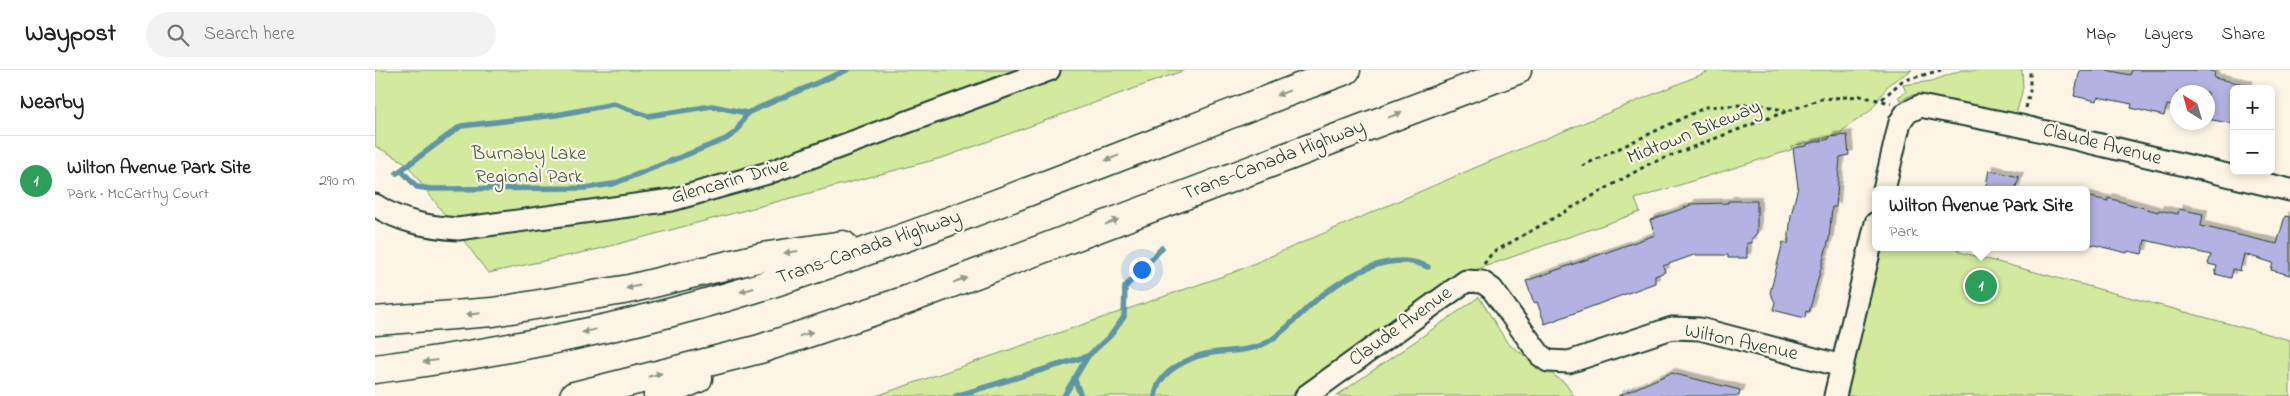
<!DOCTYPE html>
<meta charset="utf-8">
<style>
:root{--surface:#fff;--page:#f2f2f2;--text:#202124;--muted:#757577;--line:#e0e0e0;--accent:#1f6fb2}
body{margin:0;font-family:"Indie Flower",sans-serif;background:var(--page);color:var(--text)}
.controls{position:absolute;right:15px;top:15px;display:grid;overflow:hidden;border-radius:8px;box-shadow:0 2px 8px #0003}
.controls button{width:45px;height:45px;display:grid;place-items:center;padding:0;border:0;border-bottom:1px solid var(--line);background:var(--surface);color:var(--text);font:25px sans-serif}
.compass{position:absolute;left:1795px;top:15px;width:45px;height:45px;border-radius:50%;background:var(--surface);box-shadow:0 2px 8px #0003;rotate:323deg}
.you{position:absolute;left:766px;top:199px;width:18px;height:18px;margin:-12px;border:4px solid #fff;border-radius:50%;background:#1a73e8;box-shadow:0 0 0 8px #1a73e833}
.badge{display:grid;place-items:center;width:32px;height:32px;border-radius:50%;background:var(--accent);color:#fff;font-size:16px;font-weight:700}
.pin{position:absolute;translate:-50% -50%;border:2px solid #fff;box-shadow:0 1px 5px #0006}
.popup{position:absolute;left:1497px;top:116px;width:218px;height:65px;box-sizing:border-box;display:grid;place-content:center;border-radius:8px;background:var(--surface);filter:drop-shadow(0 1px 4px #0005);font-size:16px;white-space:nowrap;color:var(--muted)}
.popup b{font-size:19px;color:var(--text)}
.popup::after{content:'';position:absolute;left:50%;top:100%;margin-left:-10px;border:10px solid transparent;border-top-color:var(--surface)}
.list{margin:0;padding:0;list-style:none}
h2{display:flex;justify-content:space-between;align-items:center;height:65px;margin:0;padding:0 20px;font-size:21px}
h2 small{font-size:16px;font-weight:400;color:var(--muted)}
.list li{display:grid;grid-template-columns:32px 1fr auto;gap:15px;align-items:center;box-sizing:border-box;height:90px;padding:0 20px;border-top:1px solid var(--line)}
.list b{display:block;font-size:19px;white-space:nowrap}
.list p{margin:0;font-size:16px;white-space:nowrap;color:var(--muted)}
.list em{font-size:16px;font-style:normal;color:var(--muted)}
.icon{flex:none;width:28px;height:28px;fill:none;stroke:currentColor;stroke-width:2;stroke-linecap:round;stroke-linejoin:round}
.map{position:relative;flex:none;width:1915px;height:326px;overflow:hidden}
header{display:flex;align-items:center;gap:30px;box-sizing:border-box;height:70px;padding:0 25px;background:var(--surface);border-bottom:1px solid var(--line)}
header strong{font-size:24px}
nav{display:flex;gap:28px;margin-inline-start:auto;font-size:18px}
.search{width:350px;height:45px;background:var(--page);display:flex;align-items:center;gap:12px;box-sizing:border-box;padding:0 18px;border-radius:28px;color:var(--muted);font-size:19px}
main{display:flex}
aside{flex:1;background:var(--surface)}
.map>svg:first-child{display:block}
.green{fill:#d2e99e;stroke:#789369}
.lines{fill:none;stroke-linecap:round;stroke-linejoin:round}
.stream{stroke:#6196a4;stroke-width:5.5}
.building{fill:#b5b1e2;stroke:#1f3d34;filter:url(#shadow)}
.minor-casing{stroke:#1f3d34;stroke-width:25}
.motorway-casing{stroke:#1f3d34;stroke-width:31}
.path{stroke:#1f3d34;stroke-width:3;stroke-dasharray:4 4;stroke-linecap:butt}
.minor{stroke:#fcf5e5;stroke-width:21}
.motorway{stroke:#fcf5e5;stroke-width:28}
.oneway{fill:#8e998c}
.labels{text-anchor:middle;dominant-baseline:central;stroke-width:4.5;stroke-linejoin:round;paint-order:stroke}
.street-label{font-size:20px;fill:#1f3d34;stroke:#fcf5e5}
.park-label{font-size:20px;fill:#435f49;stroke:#fcf5e5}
</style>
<header>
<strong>Waypost</strong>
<div class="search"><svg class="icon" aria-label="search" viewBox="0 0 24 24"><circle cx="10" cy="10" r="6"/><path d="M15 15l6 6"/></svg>Search here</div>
<nav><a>Map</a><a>Layers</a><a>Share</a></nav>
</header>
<main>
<aside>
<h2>Nearby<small></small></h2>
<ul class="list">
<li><span class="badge" style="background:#2e9e5b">1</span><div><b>Wilton Avenue Park Site</b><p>Park · McCarthy Court</p></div><em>290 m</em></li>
</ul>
</aside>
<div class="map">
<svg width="1915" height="326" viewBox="0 0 1915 326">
<defs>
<filter id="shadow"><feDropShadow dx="4.5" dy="-4.5" stdDeviation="0" flood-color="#0004"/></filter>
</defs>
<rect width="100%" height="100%" fill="#fcf5e5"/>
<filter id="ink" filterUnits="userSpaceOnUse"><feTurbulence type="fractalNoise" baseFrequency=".02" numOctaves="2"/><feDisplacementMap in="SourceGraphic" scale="10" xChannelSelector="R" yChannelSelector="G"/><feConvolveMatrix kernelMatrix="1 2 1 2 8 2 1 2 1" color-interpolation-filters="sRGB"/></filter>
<g filter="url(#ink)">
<path class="green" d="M 0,0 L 810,0 L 570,87 L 224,179 L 113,203 L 31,93 L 0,76 Z
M 1337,0 L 1537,0 L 1514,14 L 1495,41 L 1468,60 L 1466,64 L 1417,76 L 1416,80 L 1260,129 L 1265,142 L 1083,206 L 919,326 L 501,326 L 857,203 L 1104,96 Z
M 1587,0 L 1647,0 L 1648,18 L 1641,45 L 1545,24 L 1537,25 L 1526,30 L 1523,27 L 1531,22 L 1528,15 L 1557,11 Z
M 1508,177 L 1582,177 L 1585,182 L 1915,270 L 1915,326 L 1471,326 Z
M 1104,227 L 1133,274 L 1190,313 L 1199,326 L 961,326 Z"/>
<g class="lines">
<path class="stream" d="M 26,100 L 42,117 L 56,119 L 210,118 L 238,114 L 351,69 L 361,62 L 372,43
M 22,103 L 86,56 L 181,45 L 239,34 L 273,46 L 337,36 L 372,43 L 472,0
M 699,308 L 706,326
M 581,326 L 713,286
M 689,326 L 713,286 L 736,265 L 749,247 L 750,217 L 787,178
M 780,326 C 781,322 782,316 785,312 C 794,297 820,285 837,283 C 858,280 878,282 896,270 C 917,256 933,234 954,220 C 982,200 1020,181 1053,197"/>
</g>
<path class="building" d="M 1705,0 L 1732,0 L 1755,5 L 1757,0 L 1831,0 L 1840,2 L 1839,8 L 1873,15 L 1873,19 L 1859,19 L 1859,54 L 1832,49 L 1832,22 L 1802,22 L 1802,37 L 1792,35 L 1789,46 L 1756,38 L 1757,34 L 1723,27 L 1722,31 L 1699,26 Z
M 1472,65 L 1474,85 L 1465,87 L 1461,137 L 1457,137 L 1454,169 L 1434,242 L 1431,241 L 1430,248 L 1398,240 L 1400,232 L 1395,223 L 1408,172 L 1413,174 L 1416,145 L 1423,117 L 1418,78 L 1432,76 L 1432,74 L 1454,69 L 1454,67 Z
M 1614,100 L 1644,107 L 1640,120 L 1610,120 Z
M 1711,126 L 1733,131 L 1733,128 L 1783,142 L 1784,140 L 1803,144 L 1804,139 L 1828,144 L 1826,156 L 1902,174 L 1910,146 L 1915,147 L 1915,205 L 1896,200 L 1898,193 L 1869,184 L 1865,201 L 1858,199 L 1856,208 L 1840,204 L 1842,196 L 1833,194 L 1836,185 L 1770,170 L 1767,184 L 1753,181 L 1752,183 L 1711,173 Z
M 1353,131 L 1382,131 L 1382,163 L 1377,168 L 1377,173 L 1372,173 L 1372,188 L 1353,188 L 1353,185 L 1319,185 L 1288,196 L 1290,202 L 1280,206 L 1280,213 L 1170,254 L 1162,232 L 1159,233 L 1151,211 L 1280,165 L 1275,150 L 1315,136 L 1315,134 L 1353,133 Z
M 1296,303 L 1365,320 L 1364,326 L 1243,326 Z"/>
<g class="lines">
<defs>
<path id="minor" d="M 1509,120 L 1525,52 L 1531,43 L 1545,36 L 1646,56 L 1915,120
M 0,135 C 25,152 54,157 83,159 L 297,130 L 393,103 L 674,0
M 931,326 L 1091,211 L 1107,212 L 1117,219 L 1165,285 L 1173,291 L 1194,292 L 1297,258 L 1325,259 L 1467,296
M 1460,326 L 1501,153"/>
<path id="motorway" d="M 0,251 L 118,242 L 254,219 L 387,187 L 468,175
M 0,299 C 129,282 260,256 385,217 C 583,153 776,73 971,0
M 199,326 L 385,279 L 529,231 L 1142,0
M 283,326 L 323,308"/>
</defs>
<use href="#minor" class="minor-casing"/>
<use href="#motorway" class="motorway-casing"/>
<path class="path" d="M 1507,29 L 1527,11 L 1566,0
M 1651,38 L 1655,21 L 1655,0
M 1207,96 L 1331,37 L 1383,34 L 1411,41
M 1109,194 L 1117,183 L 1274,94 L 1388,50 L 1446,29 L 1485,26 L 1516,33"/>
<use href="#minor" class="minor"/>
<use href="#motorway" class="motorway"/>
</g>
<defs><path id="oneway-solid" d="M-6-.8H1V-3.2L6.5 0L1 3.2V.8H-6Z" transform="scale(1.25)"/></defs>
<g class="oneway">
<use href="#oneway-solid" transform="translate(908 23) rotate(159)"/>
<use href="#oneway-solid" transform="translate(1020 45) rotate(-21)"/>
<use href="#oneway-solid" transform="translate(737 88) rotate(159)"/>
<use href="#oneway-solid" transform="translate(737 152) rotate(-21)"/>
<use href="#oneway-solid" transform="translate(416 182) rotate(172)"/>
<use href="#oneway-solid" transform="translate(585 210) rotate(-21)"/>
<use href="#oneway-solid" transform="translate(258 217) rotate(168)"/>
<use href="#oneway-solid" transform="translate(372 220) rotate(164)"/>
<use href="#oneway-solid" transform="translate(98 244) rotate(174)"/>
<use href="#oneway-solid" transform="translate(214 261) rotate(167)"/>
<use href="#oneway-solid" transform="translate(431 264) rotate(-18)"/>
<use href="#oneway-solid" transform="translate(55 291) rotate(172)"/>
<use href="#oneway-solid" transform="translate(280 305) rotate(-14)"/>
</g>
</g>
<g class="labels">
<g class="street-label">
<text transform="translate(1319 63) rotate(-22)">Midtown Bikeway</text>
<text transform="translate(1727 75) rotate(14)">Claude Avenue</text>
<text transform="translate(899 91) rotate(-21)">Trans-Canada Highway</text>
<text transform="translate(355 112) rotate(-16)">Glencarin Drive</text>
<text transform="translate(494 178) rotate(-19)">Trans-Canada Highway</text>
<text transform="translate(1026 257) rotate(-36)">Claude Avenue</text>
<text transform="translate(1366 273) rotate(12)">Wilton Avenue</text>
</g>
<g class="park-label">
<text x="154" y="84">Burnaby Lake<tspan x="154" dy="23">Regional Park</tspan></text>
</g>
</g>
</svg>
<div class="controls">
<button>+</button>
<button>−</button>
</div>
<svg class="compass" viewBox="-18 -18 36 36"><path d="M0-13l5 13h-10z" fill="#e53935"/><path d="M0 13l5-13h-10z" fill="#757577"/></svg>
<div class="you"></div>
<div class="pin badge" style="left:1606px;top:216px;background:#2e9e5b">1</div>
<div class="popup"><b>Wilton Avenue Park Site</b>Park</div>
</div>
</main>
